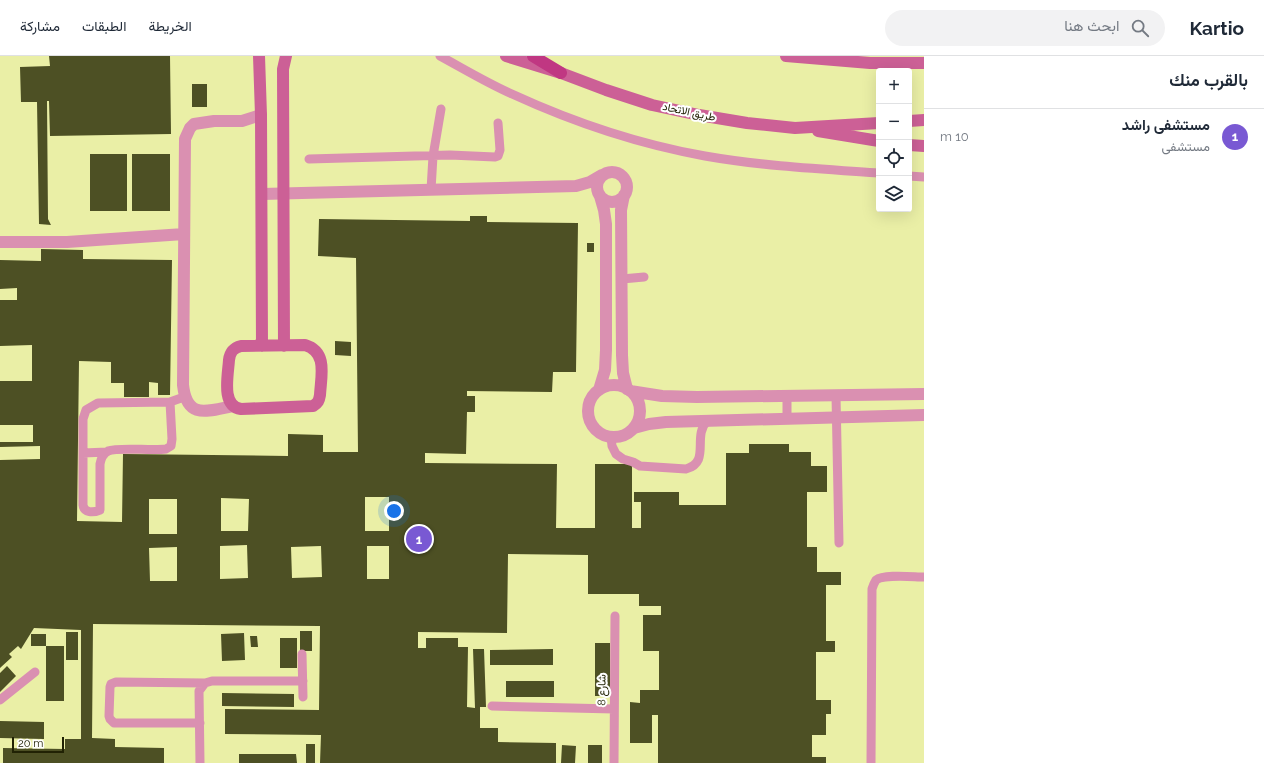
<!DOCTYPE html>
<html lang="ar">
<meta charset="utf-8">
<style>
:root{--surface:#fff;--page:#f2f2f3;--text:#1f2937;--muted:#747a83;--line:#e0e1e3;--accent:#7959d3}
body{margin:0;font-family:Raleway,Vazirmatn,sans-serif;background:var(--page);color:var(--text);direction:rtl}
.controls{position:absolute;right:12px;top:12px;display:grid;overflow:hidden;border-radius:4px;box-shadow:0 4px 16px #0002}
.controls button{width:36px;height:36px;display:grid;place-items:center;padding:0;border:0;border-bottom:1px solid var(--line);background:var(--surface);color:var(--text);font:20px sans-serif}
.scale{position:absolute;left:12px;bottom:10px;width:52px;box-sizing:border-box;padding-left:4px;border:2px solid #212204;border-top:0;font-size:11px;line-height:14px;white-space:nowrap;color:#212204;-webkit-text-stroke:3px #fff;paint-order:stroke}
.you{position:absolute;left:394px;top:455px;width:14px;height:14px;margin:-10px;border:3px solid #fff;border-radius:50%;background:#1a73e8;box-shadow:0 0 0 6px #1a73e833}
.badge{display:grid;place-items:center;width:26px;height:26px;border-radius:50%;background:var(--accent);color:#fff;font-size:13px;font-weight:700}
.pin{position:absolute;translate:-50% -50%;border:2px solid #fff;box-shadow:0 1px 4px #0006}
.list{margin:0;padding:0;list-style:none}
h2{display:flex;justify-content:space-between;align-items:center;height:52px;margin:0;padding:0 16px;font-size:17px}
h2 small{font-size:13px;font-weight:400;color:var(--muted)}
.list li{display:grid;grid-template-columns:26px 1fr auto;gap:12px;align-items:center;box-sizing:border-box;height:56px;padding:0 16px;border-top:1px solid var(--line)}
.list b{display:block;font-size:15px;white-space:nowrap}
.list p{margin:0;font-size:13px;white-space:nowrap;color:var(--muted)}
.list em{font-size:13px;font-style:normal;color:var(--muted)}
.icon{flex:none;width:22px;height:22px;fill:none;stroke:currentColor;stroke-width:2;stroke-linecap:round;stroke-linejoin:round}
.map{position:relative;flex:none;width:924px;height:707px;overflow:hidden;direction:ltr}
header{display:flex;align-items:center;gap:24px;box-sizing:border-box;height:56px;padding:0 20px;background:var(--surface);border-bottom:1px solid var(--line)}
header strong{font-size:19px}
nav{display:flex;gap:22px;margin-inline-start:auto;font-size:14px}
.search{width:280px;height:36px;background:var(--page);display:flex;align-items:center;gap:10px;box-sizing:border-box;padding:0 14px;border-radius:22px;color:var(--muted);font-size:15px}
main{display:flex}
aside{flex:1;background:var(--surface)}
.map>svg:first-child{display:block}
.building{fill:#4d5024;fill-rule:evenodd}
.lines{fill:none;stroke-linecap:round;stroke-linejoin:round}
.lane{stroke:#da90b1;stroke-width:9}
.street{stroke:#da90b1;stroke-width:12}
.secondary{stroke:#cc6096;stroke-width:12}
.primary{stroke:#c03782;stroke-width:12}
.labels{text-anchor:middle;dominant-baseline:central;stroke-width:4;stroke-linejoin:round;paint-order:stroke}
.street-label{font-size:11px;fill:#212204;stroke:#fff}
</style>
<header>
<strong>Kartio</strong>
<div class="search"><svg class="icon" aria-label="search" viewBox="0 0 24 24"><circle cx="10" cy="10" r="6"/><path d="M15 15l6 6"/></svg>ابحث هنا</div>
<nav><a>الخريطة</a><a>الطبقات</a><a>مشاركة</a></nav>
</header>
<main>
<aside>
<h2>بالقرب منك<small></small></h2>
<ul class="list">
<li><span class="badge">1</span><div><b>مستشفى راشد</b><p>مستشفى</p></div><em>10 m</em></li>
</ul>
</aside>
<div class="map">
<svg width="924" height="707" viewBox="0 0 924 707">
<rect width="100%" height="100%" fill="#eaefa6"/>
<path class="building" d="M 49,0 L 170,0 L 171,78 L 50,80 L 49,45 L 47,45 L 48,163 L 51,169 L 39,168 L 37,46 L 21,46 L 20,11 L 50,10 Z
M 192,28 L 207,28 L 207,51 L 192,51 Z
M 90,98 L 127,98 L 127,155 L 90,155 Z
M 132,98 L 170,98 L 170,155 L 132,155 Z
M 470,160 L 487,160 L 487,166 L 578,167 L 576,316 L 553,316 L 552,336 L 467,335 L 467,340 L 475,340 L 475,356 L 467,356 L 466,398 L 425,397 L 425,407 L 557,408 L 556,472 L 595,472 L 595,408 L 632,408 L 632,472 L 641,472 L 641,446 L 634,446 L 634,436 L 679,436 L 679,449 L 726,449 L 726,397 L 749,397 L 749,388 L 789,388 L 789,396 L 811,396 L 811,410 L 827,410 L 827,436 L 807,436 L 807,491 L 817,491 L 817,516 L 841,516 L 841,529 L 826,529 L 826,585 L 835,585 L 835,596 L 816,596 L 816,644 L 831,644 L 831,658 L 826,658 L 826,679 L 812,679 L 812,701 L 826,701 L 826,707 L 658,707 L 658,659 L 652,659 L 652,687 L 630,687 L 630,646 L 640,647 L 640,634 L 659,634 L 659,595 L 643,595 L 643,559 L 661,559 L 661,550 L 639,550 L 639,538 L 588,538 L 588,499 L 508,498 L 507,577 L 418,576 L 418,592 L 426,592 L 426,582 L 458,582 L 458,591 L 468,591 L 467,651 L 475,652 L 473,593 L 484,593 L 486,651 L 480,651 L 480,672 L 498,672 L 498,686 L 556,687 L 556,707 L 320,707 L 321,679 L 225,678 L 225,653 L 319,654 L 320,570 L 93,568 L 92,682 L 115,683 L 115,691 L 164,692 L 164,707 L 3,707 L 3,692 L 65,693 L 65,683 L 81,683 L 81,574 L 34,572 L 21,593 L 18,590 L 9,598 L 12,601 L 0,612 L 0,404 L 40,403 L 40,390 L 0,391 L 0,386 L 33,386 L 33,369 L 0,369 L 0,325 L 32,325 L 32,289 L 0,290 L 0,244 L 17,244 L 17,232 L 0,233 L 0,204 L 41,205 L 41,193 L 83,194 L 83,203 L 172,204 L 170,339 L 158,339 L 158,327 L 149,326 L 149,341 L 124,341 L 124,327 L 111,327 L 111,306 L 79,305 L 77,465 L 122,466 L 123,398 L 288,400 L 288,378 L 323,379 L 323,396 L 358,396 L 356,202 L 318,200 L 319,163 L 470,165 ZM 365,441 L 389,441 L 389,475 L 365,475 ZM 221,442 L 249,443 L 248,475 L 221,475 ZM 149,443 L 177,443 L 177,478 L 149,478 ZM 247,489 L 248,522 L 220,523 L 220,490 ZM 321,490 L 322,521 L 292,522 L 291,491 ZM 367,490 L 389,490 L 389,523 L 367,523 ZM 177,491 L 177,525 L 150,525 L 149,492 Z
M 587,187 L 594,187 L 594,196 L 587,196 Z
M 335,285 L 351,286 L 351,300 L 335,299 Z
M 300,575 L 312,575 L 312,595 L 300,595 Z
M 66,576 L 78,576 L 78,604 L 66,604 Z
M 244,577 L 245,604 L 222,605 L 221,578 Z
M 31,578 L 46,578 L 46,590 L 31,590 Z
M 250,580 L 257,580 L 258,591 L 251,591 Z
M 280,582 L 297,582 L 297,612 L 280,612 Z
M 595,587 L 610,587 L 610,640 L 595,640 Z
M 46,590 L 64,590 L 64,645 L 46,645 Z
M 553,593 L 553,609 L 490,609 L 490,594 Z
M 7,610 L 16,620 L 0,636 L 0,617 Z
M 506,625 L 554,625 L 554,641 L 506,641 Z
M 222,637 L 294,638 L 294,651 L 222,650 Z
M 0,665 L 44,666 L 44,683 L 0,682 Z
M 306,688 L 315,688 L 315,707 L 306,707 Z
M 562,689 L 576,690 L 575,707 L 561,707 Z
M 588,689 L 602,689 L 602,707 L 588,707 Z
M 239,698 L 296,698 L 297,707 L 239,707 Z"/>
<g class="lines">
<path class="lane" d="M 440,0 C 464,13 487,27 512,38 C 573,66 638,88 705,100 C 762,110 821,113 879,117
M 309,103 L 450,99 L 495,101 L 498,100 L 500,94 L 498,67
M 909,120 L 924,121
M 431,134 L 433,100 L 441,53
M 622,223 L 644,221
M 836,340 L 839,487
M 787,341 L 787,362
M 170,346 L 172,383 L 171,390 L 166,393 C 153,395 118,391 108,395 C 103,398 101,402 100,408 L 100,454 C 93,457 84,457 83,449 L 83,363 L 86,354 L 98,347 L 170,346 L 184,341
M 611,381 L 612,390 L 616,398 L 623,403 L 633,406 L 640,410 L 686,413 C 711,406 692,381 707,365
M 83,397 L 107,396
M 302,598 L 303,641
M 0,644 L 35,616
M 492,650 L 614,653
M 200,667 L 114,667 L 110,663 L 109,660 L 110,631 L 111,628 L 116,626 L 205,627
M 200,707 L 199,635 L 205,627 L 212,625 L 303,625
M 614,707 L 615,560
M 871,707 L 872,533 C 873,530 874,527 876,524 C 884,518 913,521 924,521"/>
<path class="street" d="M597 131a15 15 0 1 1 30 0a15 15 0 1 1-30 0Z
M 262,138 L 576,130 L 590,126 L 602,119
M 624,139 L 621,154 L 622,299 L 623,317 L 627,333
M 0,186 L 67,186 L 184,178
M588 355a26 26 0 1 1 52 0a26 26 0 1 1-52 0Z
M 599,334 L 605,314 L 606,294 L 606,168 L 604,154 L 600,140
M 630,335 L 662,340 L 697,341 L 924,338
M 233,350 C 207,355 187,364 183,329 L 185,83 L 190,72 L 194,68 L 214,65 L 242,65 L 261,59
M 634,372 L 649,368 L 666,366 L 924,359"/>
<path class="secondary" d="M 259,0 L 261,59 L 262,290
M 506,0 L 561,17 L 606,34 L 652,49 L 699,59 L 747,67 L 795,72 L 879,67
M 786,0 L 870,7 L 924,7
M 909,65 L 924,64
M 818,75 L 879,85
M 909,89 L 924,90
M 305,289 C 328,296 321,320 320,339 C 319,345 318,347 313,350 L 241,353 C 221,350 228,320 229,304 C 230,296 233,292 241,290 Z
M 284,290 L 283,13 L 286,0"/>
<path class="primary" d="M 533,0 L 561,17"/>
</g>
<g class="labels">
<g class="street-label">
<text transform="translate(689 56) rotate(12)">طريق الاتحاد</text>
<text transform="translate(602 634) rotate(-89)">شارع 8</text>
</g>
</g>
</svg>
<div class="controls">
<button>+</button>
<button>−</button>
<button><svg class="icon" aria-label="locate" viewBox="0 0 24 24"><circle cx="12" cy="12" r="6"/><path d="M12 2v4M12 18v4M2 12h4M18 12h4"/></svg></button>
<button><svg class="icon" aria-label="layers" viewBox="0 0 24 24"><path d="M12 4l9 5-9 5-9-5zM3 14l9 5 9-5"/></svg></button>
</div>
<div class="scale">20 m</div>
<div class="you"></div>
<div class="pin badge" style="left:419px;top:483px">1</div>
</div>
</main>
